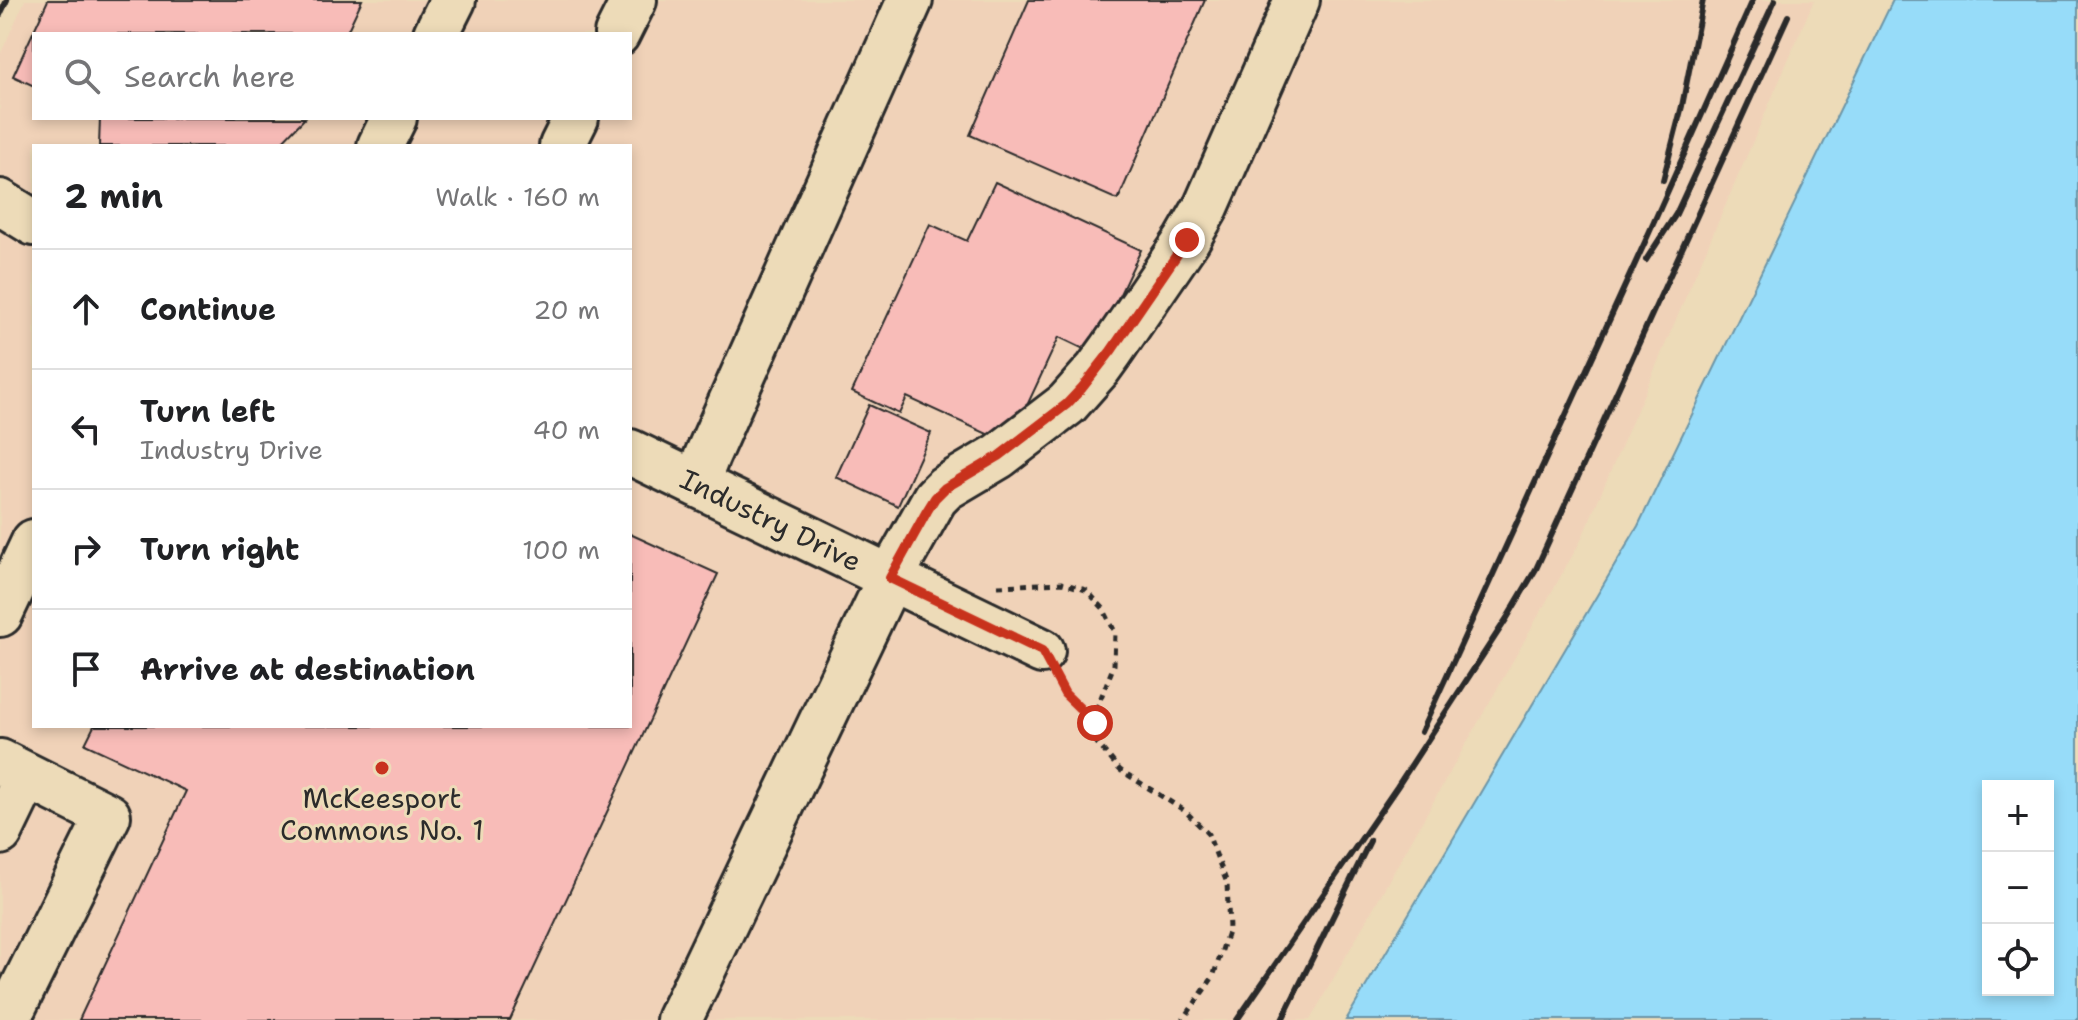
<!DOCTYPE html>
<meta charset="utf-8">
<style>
:root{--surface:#fff;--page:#f2f2f2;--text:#202124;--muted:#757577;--line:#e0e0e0}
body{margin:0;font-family:"Shantell Sans",sans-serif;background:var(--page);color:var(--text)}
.controls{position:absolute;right:24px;bottom:24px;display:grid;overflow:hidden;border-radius:0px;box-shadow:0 4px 12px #0003}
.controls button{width:72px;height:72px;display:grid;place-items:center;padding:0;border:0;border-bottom:2px solid var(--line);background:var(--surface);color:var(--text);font:40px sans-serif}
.stop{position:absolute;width:24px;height:24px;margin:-18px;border:6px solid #c8321e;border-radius:50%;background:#fff}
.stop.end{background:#c8321e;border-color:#fff;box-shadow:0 2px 8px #0008}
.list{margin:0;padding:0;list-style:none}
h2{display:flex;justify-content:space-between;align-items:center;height:104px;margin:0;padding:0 32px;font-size:34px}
h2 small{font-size:26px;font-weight:400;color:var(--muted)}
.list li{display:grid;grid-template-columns:52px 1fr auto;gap:24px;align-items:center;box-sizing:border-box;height:120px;padding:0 32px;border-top:2px solid var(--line)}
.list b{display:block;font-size:30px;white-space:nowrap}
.list p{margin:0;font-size:26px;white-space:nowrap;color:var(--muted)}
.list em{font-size:26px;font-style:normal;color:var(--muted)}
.icon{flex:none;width:44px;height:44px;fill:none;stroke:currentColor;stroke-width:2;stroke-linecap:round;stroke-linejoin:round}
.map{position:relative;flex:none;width:2078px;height:1020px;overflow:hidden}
.search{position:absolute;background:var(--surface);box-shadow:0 4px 12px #0003;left:32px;top:32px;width:600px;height:88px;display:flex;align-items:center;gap:20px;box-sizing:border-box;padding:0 28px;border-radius:0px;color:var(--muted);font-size:30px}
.panel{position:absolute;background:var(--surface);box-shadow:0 4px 12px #0003;left:32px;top:144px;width:600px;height:584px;border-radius:0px}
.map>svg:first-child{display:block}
.built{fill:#f0d2b8;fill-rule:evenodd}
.water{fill:#97dcf9;stroke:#6c95a7;stroke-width:2;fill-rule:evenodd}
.building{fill:#f8bcb8;stroke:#2b2b2b;stroke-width:2}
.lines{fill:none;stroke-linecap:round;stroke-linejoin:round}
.minor-casing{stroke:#2b2b2b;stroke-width:50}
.path{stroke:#2b2b2b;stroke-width:5;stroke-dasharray:6 6;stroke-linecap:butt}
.minor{stroke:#eddbb8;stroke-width:44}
.rail{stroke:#2b2b2b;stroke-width:6}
.route{stroke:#c8321e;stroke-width:10}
.poi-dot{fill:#c8321e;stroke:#eddbb8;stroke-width:3}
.labels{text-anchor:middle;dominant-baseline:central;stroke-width:6;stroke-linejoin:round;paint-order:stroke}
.street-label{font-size:28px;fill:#2b2b2b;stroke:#eddbb8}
.poi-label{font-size:28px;fill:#2b2b2b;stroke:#eddbb8}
</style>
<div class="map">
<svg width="2078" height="1020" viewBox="0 0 2078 1020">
<rect width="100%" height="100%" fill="#eddbb8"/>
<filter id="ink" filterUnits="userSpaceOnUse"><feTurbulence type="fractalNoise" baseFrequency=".0125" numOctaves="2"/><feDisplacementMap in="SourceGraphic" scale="16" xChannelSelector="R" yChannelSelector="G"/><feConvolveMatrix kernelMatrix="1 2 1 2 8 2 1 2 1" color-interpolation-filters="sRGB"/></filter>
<g filter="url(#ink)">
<path class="built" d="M 25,0 L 1814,0 L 1580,542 L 1310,1020 L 0,1020 L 0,55 ZM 34,34 L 630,34 L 630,118 L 34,118 ZM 34,146 L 630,146 L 630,726 L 34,726 Z"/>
<path class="water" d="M 1893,0 L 2078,0 L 2078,1020 L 1346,1020 L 1638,526 ZM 1988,786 L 2048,786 L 2048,990 L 1988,990 Z"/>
<path class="building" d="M 48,0 L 362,0 L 346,34 L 34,34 L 34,86 L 13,76 Z
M 1029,0 L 1205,0 L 1118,200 L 970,135 Z
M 100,118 L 305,118 L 278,146 L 99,146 Z
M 995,182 L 1141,250 L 1092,353 L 1059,337 L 1009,444 L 907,397 L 899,414 L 852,392 L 930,224 L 967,241 Z
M 869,405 L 931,433 L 898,506 L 836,477 Z
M 630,534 L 718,574 L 510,1020 L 79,1020 L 186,791 L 85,744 L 94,726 L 630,726 Z"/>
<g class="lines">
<defs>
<path id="minor" d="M 436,34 L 453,0
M 617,34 L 634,0
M 380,146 L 394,118
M 562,146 L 576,118
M 0,202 L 34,223
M 630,452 L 1042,651
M 696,484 L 707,456 L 910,0
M 0,614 L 34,542
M 0,762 L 108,816 L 7,1020
M 0,832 L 27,776
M 679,1020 L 890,578 L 935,498 L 945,488 L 999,456 L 1067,404 L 1098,369 L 1111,351 L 1187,240 L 1206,207 L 1297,0"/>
</defs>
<use href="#minor" class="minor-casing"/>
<path class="path" d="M 998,586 L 1062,583 L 1086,590 L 1103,608 L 1115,632 L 1114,665 L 1094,715 L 1097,743 L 1120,770 L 1185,811 L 1208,834 L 1227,883 L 1229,929 L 1213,977 L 1183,1020
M 1059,683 L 1065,694 L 1095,723"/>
<use href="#minor" class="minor"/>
<path class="rail" d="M 0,15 L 7,0
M 1663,180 L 1682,106 L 1703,0
M 1646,260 L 1676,214 L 1775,0
M 1421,732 L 1645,242 L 1753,0
M 1237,1020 L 1397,787 L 1507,618 L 1536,569 L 1788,16
M 1282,1020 L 1370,841"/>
</g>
</g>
<g class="lines" filter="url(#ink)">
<path class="route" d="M 1095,723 L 1065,694 L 1042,651 L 890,578 L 927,511 L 935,498 L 945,488 L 999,456 L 1067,404 L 1082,388 L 1111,351 L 1187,240"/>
</g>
<circle class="poi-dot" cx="382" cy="768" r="8"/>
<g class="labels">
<g class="street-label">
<text transform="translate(771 520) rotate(26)">Industry Drive</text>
</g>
<g class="poi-label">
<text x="382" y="798">McKeesport<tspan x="382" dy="32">Commons No. 1</tspan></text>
</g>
</g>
</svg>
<div class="controls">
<button>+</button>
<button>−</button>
<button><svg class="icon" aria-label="locate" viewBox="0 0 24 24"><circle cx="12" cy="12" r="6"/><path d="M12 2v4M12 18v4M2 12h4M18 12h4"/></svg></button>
</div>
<div class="stop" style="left:1095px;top:723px"></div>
<div class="stop end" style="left:1187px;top:240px"></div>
<div class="search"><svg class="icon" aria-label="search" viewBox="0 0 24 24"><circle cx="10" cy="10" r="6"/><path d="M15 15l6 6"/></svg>Search here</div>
<section class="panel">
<h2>2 min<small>Walk · 160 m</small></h2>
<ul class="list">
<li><svg class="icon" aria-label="ahead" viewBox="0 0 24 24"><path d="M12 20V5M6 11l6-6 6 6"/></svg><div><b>Continue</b></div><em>20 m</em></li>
<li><svg class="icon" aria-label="left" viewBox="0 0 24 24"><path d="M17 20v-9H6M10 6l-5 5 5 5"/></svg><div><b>Turn left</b><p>Industry Drive</p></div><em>40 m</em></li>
<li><svg class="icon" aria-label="right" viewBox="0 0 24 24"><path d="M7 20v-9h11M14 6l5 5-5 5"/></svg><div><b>Turn right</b></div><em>100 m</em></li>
<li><svg class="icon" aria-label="arrive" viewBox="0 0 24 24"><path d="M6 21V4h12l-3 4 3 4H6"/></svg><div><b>Arrive at destination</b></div></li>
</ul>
</section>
</div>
